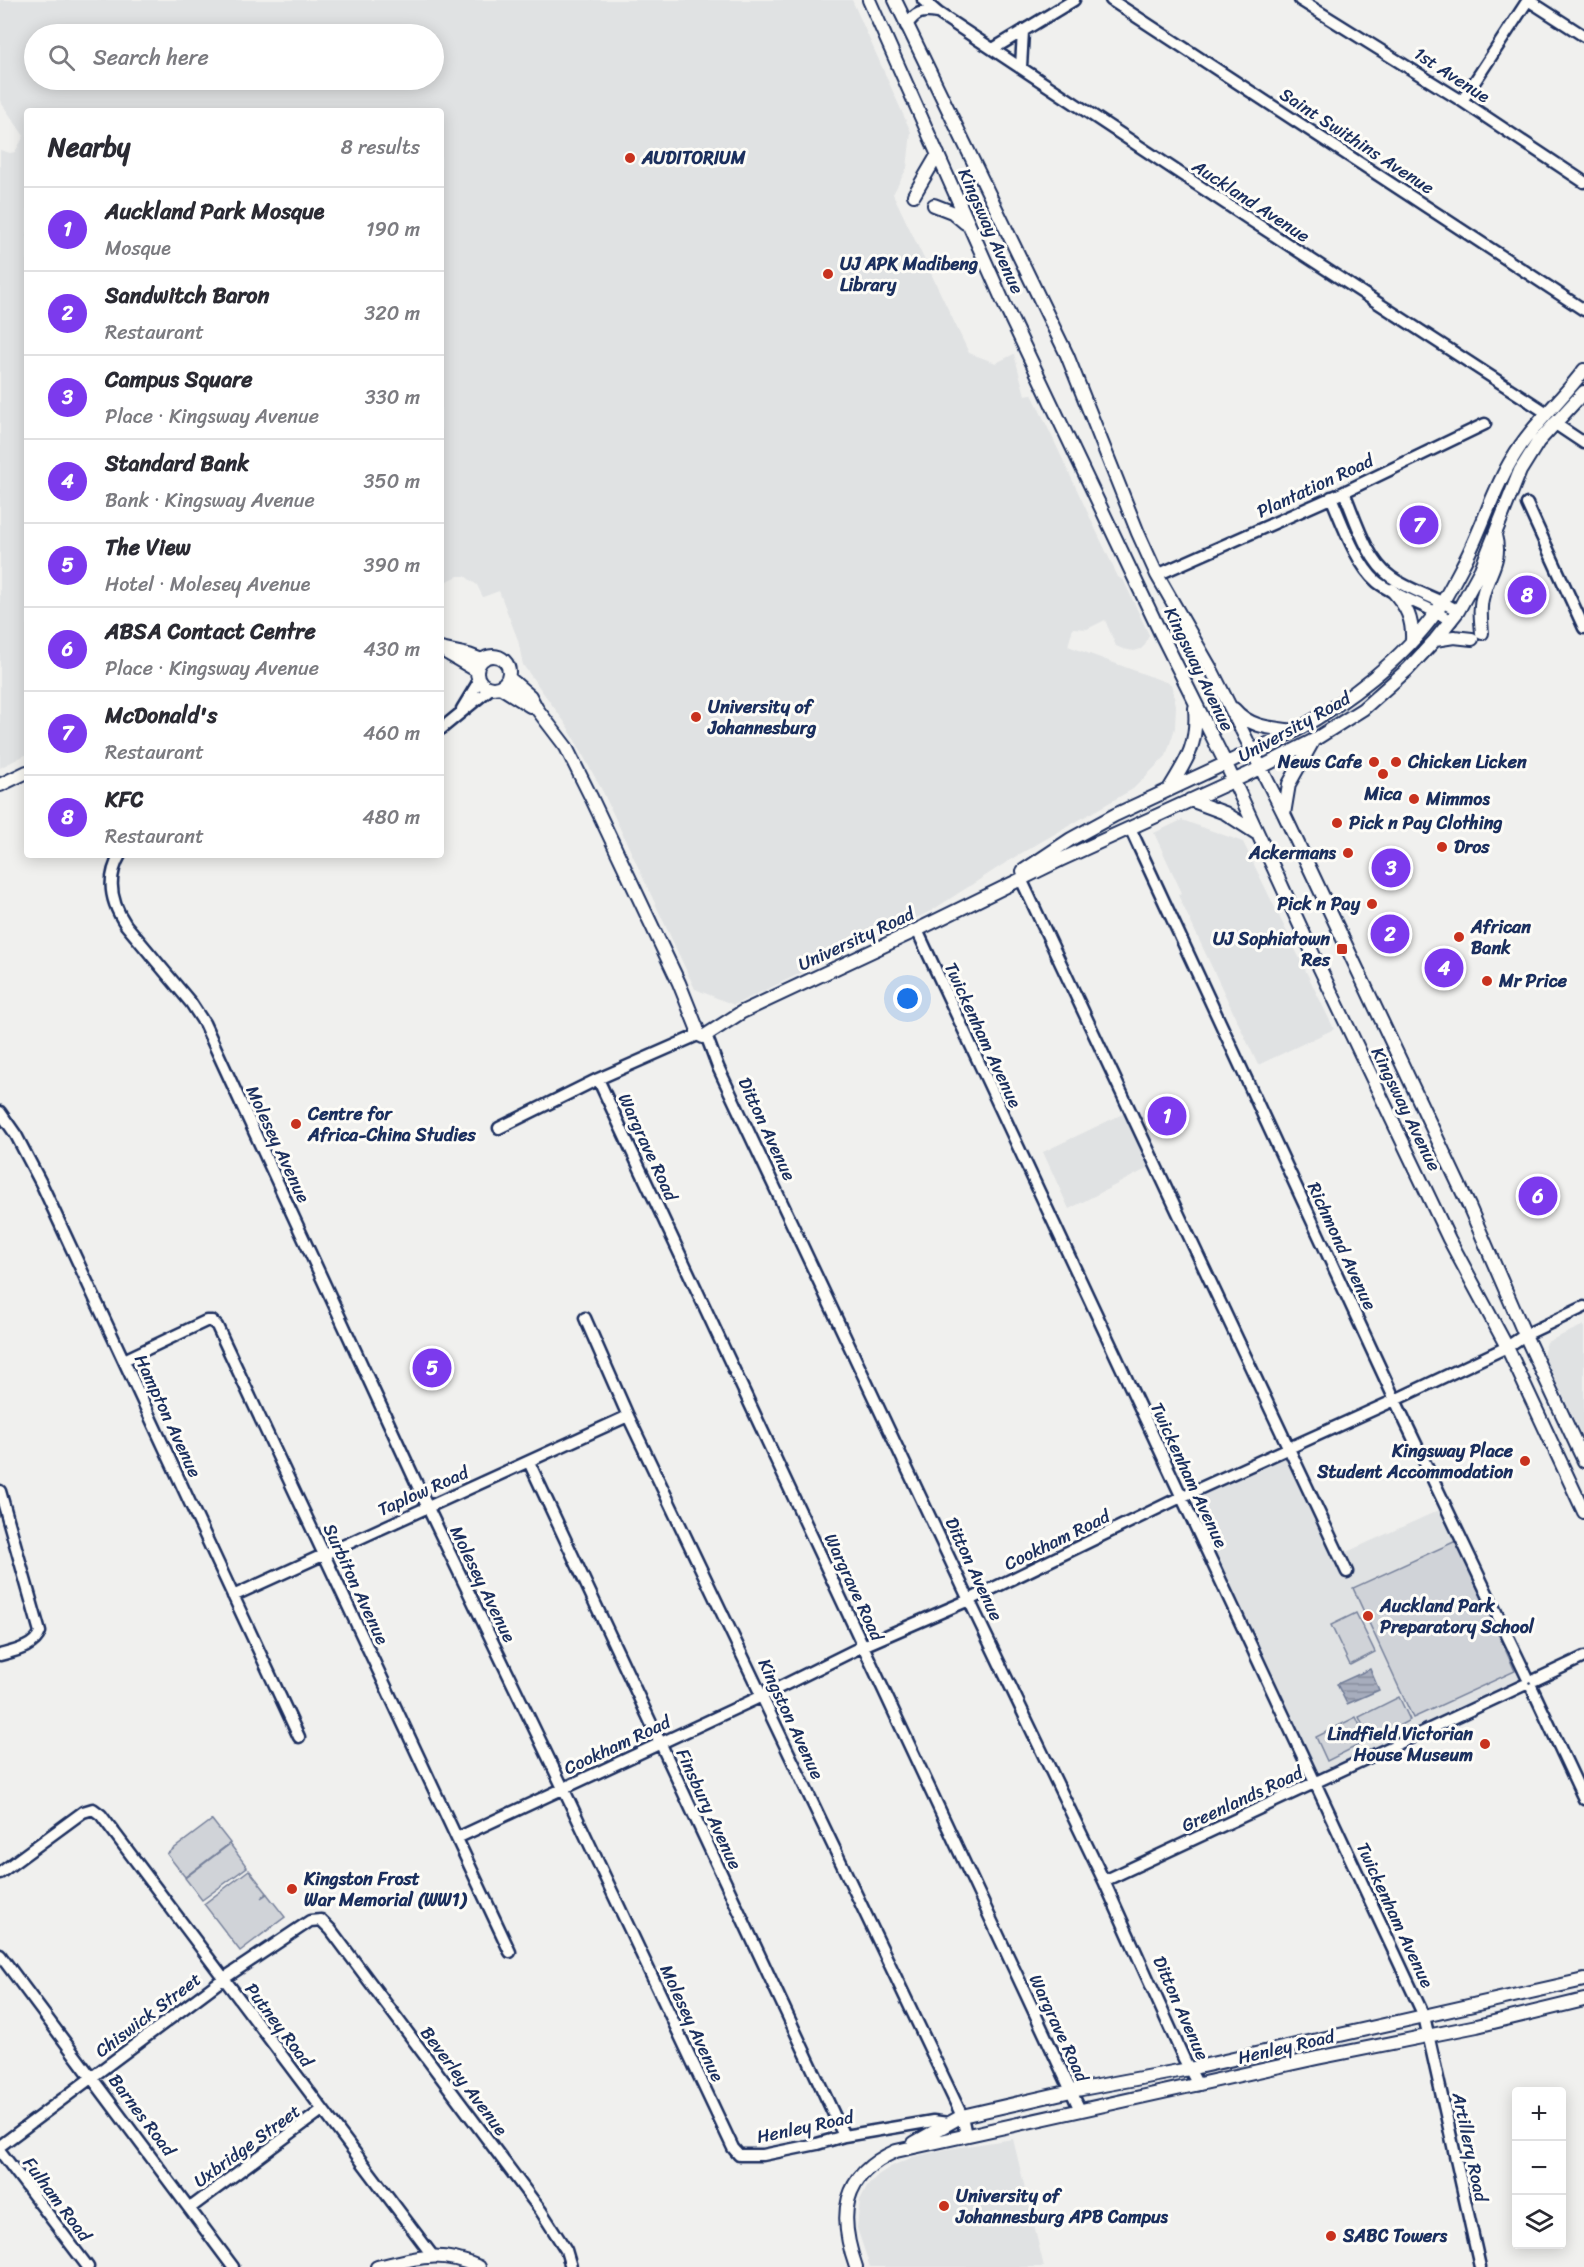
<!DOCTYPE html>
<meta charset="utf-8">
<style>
:root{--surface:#fff;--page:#f7f7f7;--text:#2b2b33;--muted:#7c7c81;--line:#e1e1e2;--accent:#7c3aed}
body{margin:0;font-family:Sriracha,sans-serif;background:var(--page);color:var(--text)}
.controls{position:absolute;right:18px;bottom:18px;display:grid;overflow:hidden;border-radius:6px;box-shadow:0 3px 15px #0003}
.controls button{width:54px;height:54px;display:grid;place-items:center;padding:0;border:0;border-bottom:2px solid var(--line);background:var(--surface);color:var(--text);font:30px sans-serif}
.you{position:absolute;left:908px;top:999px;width:21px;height:21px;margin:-15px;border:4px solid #fff;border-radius:50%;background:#1a73e8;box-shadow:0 0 0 9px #1a73e833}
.badge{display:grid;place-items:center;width:39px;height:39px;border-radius:50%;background:var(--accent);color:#fff;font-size:20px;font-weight:700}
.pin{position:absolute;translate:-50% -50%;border:3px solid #fff;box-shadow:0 2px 6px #0006}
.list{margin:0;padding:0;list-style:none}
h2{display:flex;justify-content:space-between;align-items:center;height:78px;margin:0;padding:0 24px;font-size:26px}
h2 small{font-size:20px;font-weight:400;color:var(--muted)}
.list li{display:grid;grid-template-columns:39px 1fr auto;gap:18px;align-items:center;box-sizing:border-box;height:84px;padding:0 24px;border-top:2px solid var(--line)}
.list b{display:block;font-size:22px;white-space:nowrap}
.list p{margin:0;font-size:20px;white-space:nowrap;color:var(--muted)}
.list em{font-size:20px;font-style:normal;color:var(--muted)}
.icon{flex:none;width:33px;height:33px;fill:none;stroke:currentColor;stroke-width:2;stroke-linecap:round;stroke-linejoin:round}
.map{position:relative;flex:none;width:1584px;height:2267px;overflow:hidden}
.search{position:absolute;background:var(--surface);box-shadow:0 3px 15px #0003;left:24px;top:24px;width:420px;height:66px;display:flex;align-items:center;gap:15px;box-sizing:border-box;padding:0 21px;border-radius:33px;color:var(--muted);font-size:22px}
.panel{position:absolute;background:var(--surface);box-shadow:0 3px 15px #0003;left:24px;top:108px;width:420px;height:750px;border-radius:6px}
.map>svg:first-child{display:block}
.built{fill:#e0e2e3;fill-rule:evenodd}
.pitch{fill:#d0d3d8;stroke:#76819b;stroke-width:1.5}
.water{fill:url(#water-rules);stroke:#6f7b97;stroke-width:1.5}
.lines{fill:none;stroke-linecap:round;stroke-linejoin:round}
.minor-casing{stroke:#1b2f5e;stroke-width:15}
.major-casing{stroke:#1b2f5e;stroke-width:16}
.minor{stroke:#fdfcf7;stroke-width:10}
.major{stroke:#fdfcf7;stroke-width:12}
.poi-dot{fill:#c8321e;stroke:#fdfcf7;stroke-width:2}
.labels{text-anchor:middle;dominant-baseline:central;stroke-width:6;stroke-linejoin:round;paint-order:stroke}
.street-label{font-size:18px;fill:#1b2f5e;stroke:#fdfcf7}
.poi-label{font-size:18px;font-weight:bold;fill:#1b2f5e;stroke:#fdfcf7;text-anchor:start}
</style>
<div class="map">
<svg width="1584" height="2267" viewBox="0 0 1584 2267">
<defs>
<pattern id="water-rules" width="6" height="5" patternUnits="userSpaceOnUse" patternTransform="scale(1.5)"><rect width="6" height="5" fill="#a7adbd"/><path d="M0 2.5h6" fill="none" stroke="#878d9d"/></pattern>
</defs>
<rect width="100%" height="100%" fill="#f0f0ee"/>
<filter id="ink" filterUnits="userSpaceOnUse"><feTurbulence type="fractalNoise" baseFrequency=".0167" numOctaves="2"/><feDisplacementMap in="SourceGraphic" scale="12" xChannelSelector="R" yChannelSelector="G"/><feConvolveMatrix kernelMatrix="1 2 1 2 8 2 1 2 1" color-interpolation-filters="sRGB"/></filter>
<g filter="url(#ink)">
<path class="built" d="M 0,0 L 852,0 L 911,132 L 907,168 L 893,194 L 969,353 L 996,363 L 1014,354 L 1025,395 L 1032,394 L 1118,577 L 1124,581 L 1149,635 L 1145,645 L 1141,649 L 1134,651 L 1123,649 L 1116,646 L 1105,620 L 1087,629 L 1073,628 L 1068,646 L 1171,684 L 1176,705 L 1175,728 L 1166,756 L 1133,789 L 1013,858 L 931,911 L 734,1005 L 695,989 L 603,792 L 566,724 L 523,665 L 518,640 L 499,591 L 483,597 L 477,585 L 465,576 L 458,576 L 441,584 L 441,111 L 27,111 L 27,754 L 0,768 L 0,150 L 10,153 L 15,152 L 24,136 L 0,101 ZM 434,34 L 434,80 L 34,80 L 34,34 Z
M 1182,820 L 1243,842 L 1334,1029 L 1258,1065 L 1178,895 L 1182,893 L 1154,833 Z
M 1131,1110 L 1156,1164 L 1069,1209 L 1043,1152 Z
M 1584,1325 L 1584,1440 L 1543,1354 L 1547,1342 Z
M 1290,1448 L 1340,1555 L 1446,1507 L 1528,1677 L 1524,1685 L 1316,1782 L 1181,1497 Z
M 1013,2139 L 1044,2267 L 870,2267 L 857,2228 L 860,2200 L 867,2186 L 878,2175 L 892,2166 L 913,2157 L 947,2149 Z"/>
<path class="pitch" d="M 1456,1541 L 1515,1671 L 1413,1718 L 1353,1588 Z
M 1356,1613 L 1375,1652 L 1350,1665 L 1331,1625 Z
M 1399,1697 L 1410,1720 L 1370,1741 L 1359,1717 Z
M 1356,1717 L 1367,1741 L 1327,1761 L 1316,1737 Z
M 212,1820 L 230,1843 L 185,1877 L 167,1854 Z
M 230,1844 L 247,1867 L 202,1900 L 185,1878 Z
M 249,1870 L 267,1893 L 261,1898 L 267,1894 L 285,1917 L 240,1951 L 204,1904 Z"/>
<path class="water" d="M 1370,1669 L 1379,1690 L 1347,1704 L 1337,1684 Z"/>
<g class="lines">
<defs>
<path id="minor" d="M 923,0 L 938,13 L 1252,221 L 1547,413
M 1111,0 L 1584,310
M 1300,0 L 1462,101 L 1584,182
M 1528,0 L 1584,36
M 906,26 C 916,12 921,10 938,13
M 993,49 L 1074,0
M 1021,67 L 1023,31
M 1462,101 L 1528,0
M 1554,423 L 1584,443
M 1344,492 C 1355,518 1367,561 1391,577 C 1412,592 1437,597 1458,611
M 1331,497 C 1342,522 1356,564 1377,582 C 1399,599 1428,605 1451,621
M 1527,504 L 1584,628
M 1157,575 L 1344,492 L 1485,424
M 462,709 L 479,681
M 441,729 L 491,688
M 1130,828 L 1395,1400 L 1527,1677
M 120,855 C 106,879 111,903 126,925 L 191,1003 L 204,1023 L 427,1506 L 563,1788 L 733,2148 L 739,2155 L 763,2155 L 817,2144 L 844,2136 L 933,2121 L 948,2123
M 1021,879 L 1347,1572
M 917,930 L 1424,2016 L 1480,2267
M 706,1035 L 718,1067 L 969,1600 L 1104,1881 L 1184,2059 L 1198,2085
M 598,1079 L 1080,2110
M 0,1112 L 16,1135 L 42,1185 L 299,1737
M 499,1128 L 598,1079 L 698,1035
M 585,1318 L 628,1416 L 962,2116 L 966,2135
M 124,1360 L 206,1321 L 212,1321 L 217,1326 L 510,1952
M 529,1462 L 844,2136
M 0,1491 L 40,1632 C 35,1647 14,1651 0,1655
M 233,1596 L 628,1416
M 1535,1680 L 1584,1657
M 1532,1688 L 1584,1799
M 457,1838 L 762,1696 L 863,1646 L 969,1600 L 1181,1497 L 1395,1400 L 1507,1347 L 1525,1335 L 1584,1307
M 0,1873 L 83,1812 L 93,1809 L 101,1815 L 432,2255
M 1104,1881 L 1524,1685
M 0,1955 L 233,2267
M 0,2146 L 223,1979 L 310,1921 L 321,1920 L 331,1930 L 541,2211 L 566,2250 L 571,2267
M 0,2151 L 88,2267
M 190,2208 L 322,2110"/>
<path id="major" d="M 869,0 L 1006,308 L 1160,632 L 1226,764 L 1313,954 L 1449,1239 L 1507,1347 L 1584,1512
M 895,0 L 1067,355 L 1138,533 L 1157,575 L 1211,669 L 1284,814 L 1469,1206 L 1525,1335 L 1584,1461
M 914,195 L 938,154
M 934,205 L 952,212 L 965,223
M 1392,590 C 1407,607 1413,619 1412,641
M 1482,633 C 1481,620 1479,607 1483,595 C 1489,571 1502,561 1495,535
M 1435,640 L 1454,637 L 1472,639
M 441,649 L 469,655 L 482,660
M 447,653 L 476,670
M477 672a16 16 0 1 1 32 0a16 16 0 1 1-32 0Z
M 508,677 L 530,696 L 537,709 L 566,747 L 591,797 L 679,983 L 697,1028 L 697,1034 L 703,1037 L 742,1012 L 917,930 L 1060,860 L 1246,775 L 1314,740 L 1363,709 L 1408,669 L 1435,640 L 1458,611 L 1481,569 L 1520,471 L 1538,442 L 1584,392
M 500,687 L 530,706
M 1234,709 C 1250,728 1272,728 1295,731
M 0,785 L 27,772
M 1169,789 C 1187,760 1198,744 1195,708
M 1190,800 L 1225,813 L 1256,833
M 1284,814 L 1289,784 L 1313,741
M 1023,871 L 1071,839 L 1115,815 L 1295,731 C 1347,702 1403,659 1437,611 C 1448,594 1457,576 1466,559 C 1483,526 1493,490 1512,459 C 1531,426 1561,401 1584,370
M 914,2143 L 962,2116 L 1071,2091 L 1189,2069 L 1584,1980
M 377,2267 C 420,2258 436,2249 479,2267
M 856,2267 C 838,2216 841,2175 896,2151 L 1317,2058 L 1477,2026 L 1584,2000"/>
</defs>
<use href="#minor" class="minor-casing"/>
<use href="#major" class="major-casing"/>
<use href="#minor" class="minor"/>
<use href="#major" class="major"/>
</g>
</g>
<g class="poi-dot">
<circle cx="630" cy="158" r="6"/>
<circle cx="828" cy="274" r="6"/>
<circle cx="696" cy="717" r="6"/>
<circle cx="1374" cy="762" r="6"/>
<circle cx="1396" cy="762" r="6"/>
<circle cx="1383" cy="774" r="6"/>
<circle cx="1414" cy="799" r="6"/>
<circle cx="1337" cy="823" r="6"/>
<circle cx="1442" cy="847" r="6"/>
<circle cx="1348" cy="853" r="6"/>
<circle cx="1372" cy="904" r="6"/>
<circle cx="1459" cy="937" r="6"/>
<rect x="1336" y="943" width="12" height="12" rx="3"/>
<circle cx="1487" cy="981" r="6"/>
<circle cx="296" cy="1124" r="6"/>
<circle cx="1525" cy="1461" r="6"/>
<circle cx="1368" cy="1616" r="6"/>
<circle cx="1485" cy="1744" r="6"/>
<circle cx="292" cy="1889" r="6"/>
<circle cx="944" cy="2206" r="6"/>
<circle cx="1331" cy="2236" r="6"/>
</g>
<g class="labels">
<g class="street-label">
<text transform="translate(1452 75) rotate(33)">1st Avenue</text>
<text transform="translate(1357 141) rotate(33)">Saint Swithins Avenue</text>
<text transform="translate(1251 201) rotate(33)">Auckland Avenue</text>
<text transform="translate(991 231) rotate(66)">Kingsway Avenue</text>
<text transform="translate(1315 486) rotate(-25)">Plantation Road</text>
<text transform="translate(1199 669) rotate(64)">Kingsway Avenue</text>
<text transform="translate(1294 727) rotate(-29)">University Road</text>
<text transform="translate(856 939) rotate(-25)">University Road</text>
<text transform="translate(983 1035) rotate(65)">Twickenham Avenue</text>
<text transform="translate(1406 1109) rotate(64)">Kingsway Avenue</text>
<text transform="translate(767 1129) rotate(65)">Ditton Avenue</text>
<text transform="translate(278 1144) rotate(65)">Molesey Avenue</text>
<text transform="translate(648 1147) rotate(65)">Wargrave Road</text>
<text transform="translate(1342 1246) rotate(65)">Richmond Avenue</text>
<text transform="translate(168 1416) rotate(65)">Hampton Avenue</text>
<text transform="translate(1189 1475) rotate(65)">Twickenham Avenue</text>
<text transform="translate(423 1491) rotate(-24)">Taplow Road</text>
<text transform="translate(1057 1540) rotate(-26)">Cookham Road</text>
<text transform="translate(974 1569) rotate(65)">Ditton Avenue</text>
<text transform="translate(356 1584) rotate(65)">Surbiton Avenue</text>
<text transform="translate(483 1584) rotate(64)">Molesey Avenue</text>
<text transform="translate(854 1587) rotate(65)">Wargrave Road</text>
<text transform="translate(791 1719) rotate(65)">Kingston Avenue</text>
<text transform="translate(617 1745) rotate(-25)">Cookham Road</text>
<text transform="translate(1242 1799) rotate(-25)">Greenlands Road</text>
<text transform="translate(709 1809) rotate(65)">Finsbury Avenue</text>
<text transform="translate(1395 1915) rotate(65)">Twickenham Avenue</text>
<text transform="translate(1181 2008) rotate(66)">Ditton Avenue</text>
<text transform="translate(148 2015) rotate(-37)">Chiswick Street</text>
<text transform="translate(692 2023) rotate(65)">Molesey Avenue</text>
<text transform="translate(279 2025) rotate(53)">Putney Road</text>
<text transform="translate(1059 2028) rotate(65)">Wargrave Road</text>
<text transform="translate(1286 2047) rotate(-13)">Henley Road</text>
<text transform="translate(464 2081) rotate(53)">Beverley Avenue</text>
<text transform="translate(142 2115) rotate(53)">Barnes Road</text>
<text transform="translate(805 2127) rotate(-12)">Henley Road</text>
<text transform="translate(247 2146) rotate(-36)">Uxbridge Street</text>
<text transform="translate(1470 2147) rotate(78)">Artillery Road</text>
<text transform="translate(57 2199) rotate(53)">Fulham Road</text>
</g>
<g class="poi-label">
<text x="642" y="158">AUDITORIUM</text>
<text x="840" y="264">UJ APK Madibeng<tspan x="840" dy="21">Library</tspan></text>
<text x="708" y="707">University of<tspan x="708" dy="21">Johannesburg</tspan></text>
<text x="1362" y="762" text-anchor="end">News Cafe</text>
<text x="1408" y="762">Chicken Licken</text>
<text x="1383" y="794" text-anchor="middle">Mica</text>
<text x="1426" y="799">Mimmos</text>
<text x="1349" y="823">Pick n Pay Clothing</text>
<text x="1454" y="847">Dros</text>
<text x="1336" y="853" text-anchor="end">Ackermans</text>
<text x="1360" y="904" text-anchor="end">Pick n Pay</text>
<text x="1471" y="927">African<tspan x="1471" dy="21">Bank</tspan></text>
<text x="1330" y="939" text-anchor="end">UJ Sophiatown<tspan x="1330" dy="21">Res</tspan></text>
<text x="1499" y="981">Mr Price</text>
<text x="308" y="1114">Centre for<tspan x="308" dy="21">Africa-China Studies</tspan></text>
<text x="1513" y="1451" text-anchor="end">Kingsway Place<tspan x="1513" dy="21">Student Accommodation</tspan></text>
<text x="1380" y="1606">Auckland Park<tspan x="1380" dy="21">Preparatory School</tspan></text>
<text x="1473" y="1734" text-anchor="end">Lindfield Victorian<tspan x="1473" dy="21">House Museum</tspan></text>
<text x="304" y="1879">Kingston Frost<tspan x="304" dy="21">War Memorial (WW1)</tspan></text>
<text x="956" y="2196">University of<tspan x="956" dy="21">Johannesburg APB Campus</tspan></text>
<text x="1343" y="2236">SABC Towers</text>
</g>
</g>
</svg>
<div class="controls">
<button>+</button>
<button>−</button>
<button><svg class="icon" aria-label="layers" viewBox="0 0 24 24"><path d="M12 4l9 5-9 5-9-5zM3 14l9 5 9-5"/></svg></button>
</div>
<div class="you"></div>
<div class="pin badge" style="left:1167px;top:1116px">1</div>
<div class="pin badge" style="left:1390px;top:934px">2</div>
<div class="pin badge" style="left:1391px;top:868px">3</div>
<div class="pin badge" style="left:1444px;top:968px">4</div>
<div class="pin badge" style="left:432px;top:1368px">5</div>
<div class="pin badge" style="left:1538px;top:1196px">6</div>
<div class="pin badge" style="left:1419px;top:525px">7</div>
<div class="pin badge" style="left:1527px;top:595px">8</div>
<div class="search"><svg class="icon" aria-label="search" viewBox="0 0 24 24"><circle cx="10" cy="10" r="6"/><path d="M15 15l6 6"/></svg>Search here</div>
<section class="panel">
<h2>Nearby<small>8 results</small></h2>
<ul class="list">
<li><span class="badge">1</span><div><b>Auckland Park Mosque</b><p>Mosque</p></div><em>190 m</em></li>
<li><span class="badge">2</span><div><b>Sandwitch Baron</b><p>Restaurant</p></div><em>320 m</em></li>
<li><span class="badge">3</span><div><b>Campus Square</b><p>Place · Kingsway Avenue</p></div><em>330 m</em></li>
<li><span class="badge">4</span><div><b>Standard Bank</b><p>Bank · Kingsway Avenue</p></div><em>350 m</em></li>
<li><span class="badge">5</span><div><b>The View</b><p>Hotel · Molesey Avenue</p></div><em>390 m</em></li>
<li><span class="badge">6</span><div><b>ABSA Contact Centre</b><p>Place · Kingsway Avenue</p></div><em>430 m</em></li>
<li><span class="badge">7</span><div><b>McDonald's</b><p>Restaurant</p></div><em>460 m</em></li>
<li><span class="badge">8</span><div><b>KFC</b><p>Restaurant</p></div><em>480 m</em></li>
</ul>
</section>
</div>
